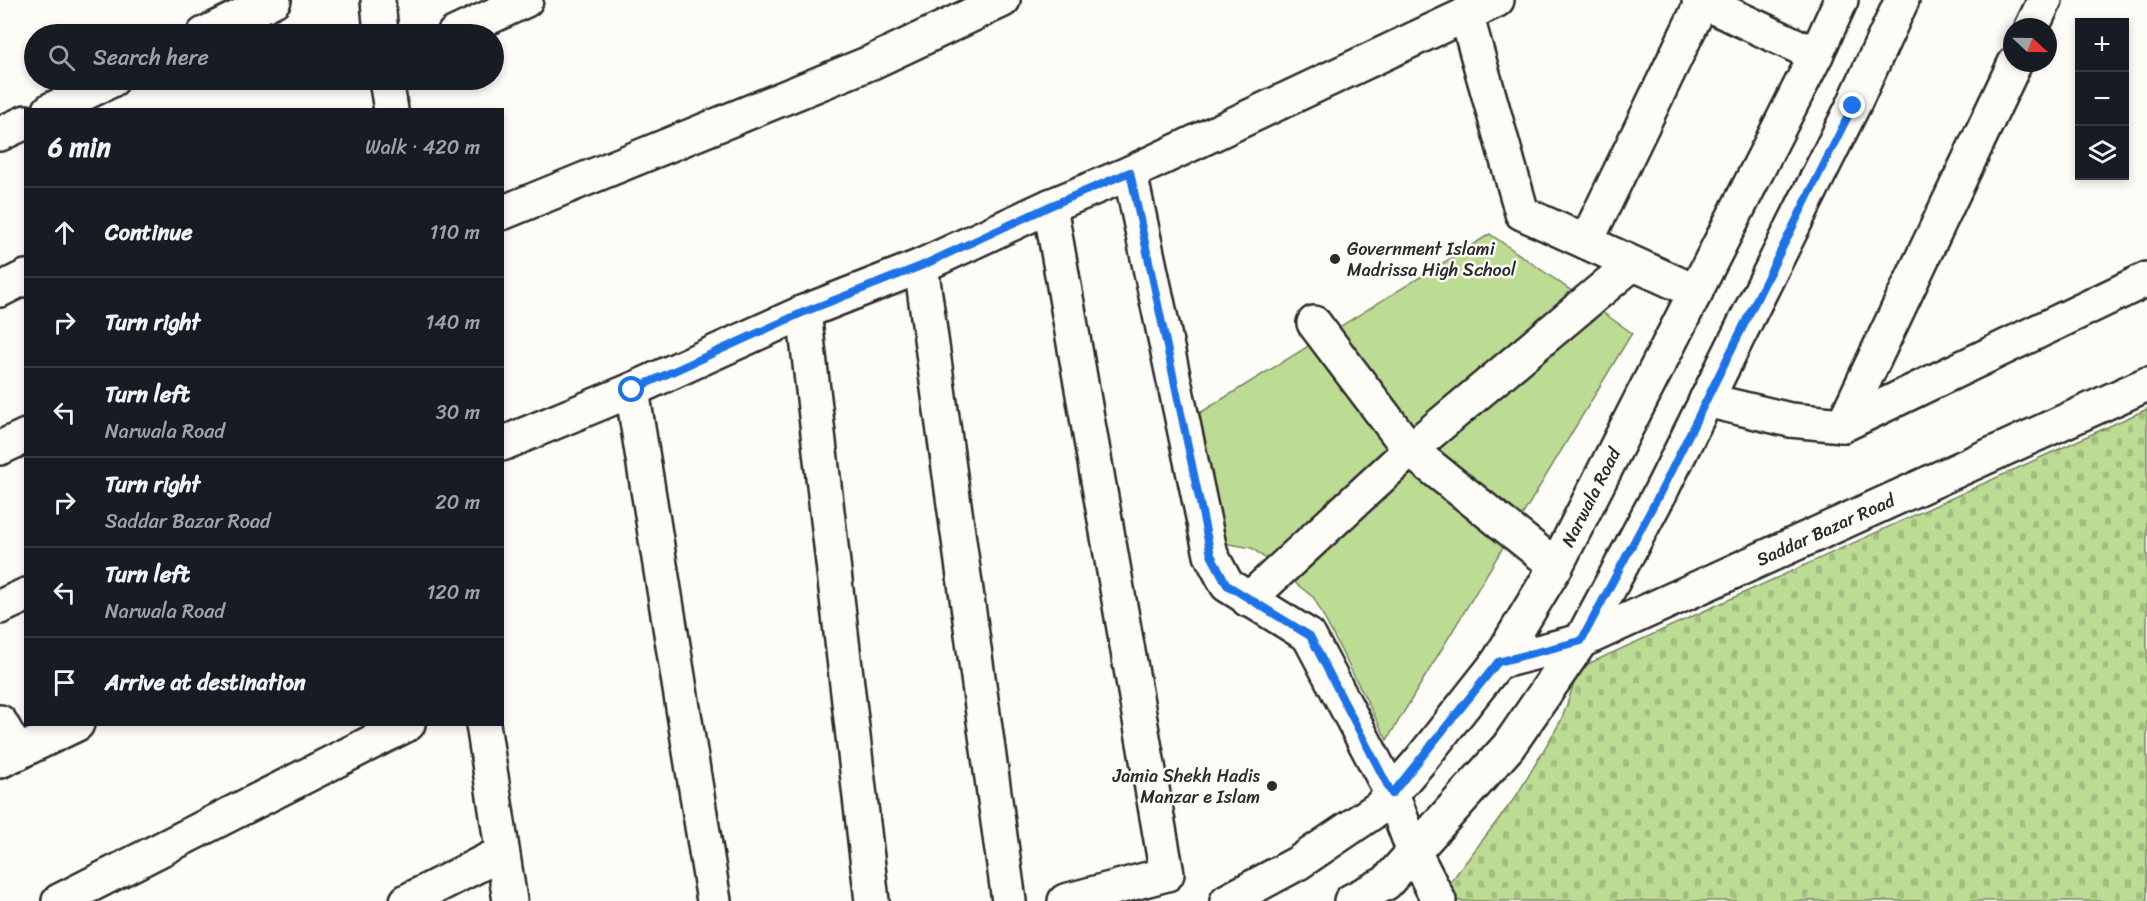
<!DOCTYPE html>
<meta charset="utf-8">
<style>
:root{--surface:#171b24;--page:#242831;--text:#f1f3f6;--muted:#9ea1a6;--line:#363941}
body{margin:0;font-family:Sriracha,sans-serif;background:var(--page);color:var(--text)}
.controls{position:absolute;right:18px;top:18px;display:grid;overflow:hidden;border-radius:0px;box-shadow:0 3px 9px #0003}
.controls button{width:54px;height:54px;display:grid;place-items:center;padding:0;border:0;border-bottom:2px solid var(--line);background:var(--surface);color:var(--text);font:30px sans-serif}
.compass{position:absolute;left:2003px;top:18px;width:54px;height:54px;border-radius:50%;background:var(--surface);box-shadow:0 3px 9px #0003;rotate:112deg}
.stop{position:absolute;width:18px;height:18px;margin:-14px;border:4px solid #1a73e8;border-radius:50%;background:#fff}
.stop.end{background:#1a73e8;border-color:#fff;box-shadow:0 2px 6px #0008}
.list{margin:0;padding:0;list-style:none}
h2{display:flex;justify-content:space-between;align-items:center;height:78px;margin:0;padding:0 24px;font-size:26px}
h2 small{font-size:20px;font-weight:400;color:var(--muted)}
.list li{display:grid;grid-template-columns:39px 1fr auto;gap:18px;align-items:center;box-sizing:border-box;height:90px;padding:0 24px;border-top:2px solid var(--line)}
.list b{display:block;font-size:22px;white-space:nowrap}
.list p{margin:0;font-size:20px;white-space:nowrap;color:var(--muted)}
.list em{font-size:20px;font-style:normal;color:var(--muted)}
.icon{flex:none;width:33px;height:33px;fill:none;stroke:currentColor;stroke-width:2;stroke-linecap:round;stroke-linejoin:round}
.map{position:relative;flex:none;width:2147px;height:901px;overflow:hidden}
.search{position:absolute;background:var(--surface);box-shadow:0 3px 9px #0003;left:24px;top:24px;width:480px;height:66px;display:flex;align-items:center;gap:15px;box-sizing:border-box;padding:0 21px;border-radius:33px;color:var(--muted);font-size:22px}
.panel{position:absolute;background:var(--surface);box-shadow:0 3px 9px #0003;left:24px;top:108px;width:480px;height:618px;border-radius:0px}
.map>svg:first-child{display:block}
.green{fill:#bcdc94;stroke:#748460;stroke-width:1.5}
.cemetery{fill:url(#cemetery-stones);stroke:#748460;stroke-width:1.5}
.lines{fill:none;stroke-linecap:round;stroke-linejoin:round}
.minor-casing{stroke:#2b2b2b;stroke-width:38}
.major-casing{stroke:#2b2b2b;stroke-width:38}
.minor{stroke:#fdfcf7;stroke-width:33}
.major{stroke:#fdfcf7;stroke-width:33}
.route{stroke:#1a73e8;stroke-width:8}
.poi-dot{fill:#2b2b2b;stroke:#fdfcf7;stroke-width:2}
.labels{text-anchor:middle;dominant-baseline:central;stroke-width:5;stroke-linejoin:round;paint-order:stroke}
.poi-label{font-size:18px;fill:#2b2b2b;stroke:#fdfcf7;text-anchor:start}
.street-label{font-size:18px;fill:#2b2b2b;stroke:#fdfcf7}
</style>
<div class="map">
<svg width="2147" height="901" viewBox="0 0 2147 901">
<defs>
<pattern id="cemetery-stones" width="16" height="16" patternUnits="userSpaceOnUse" patternTransform="scale(1.5)"><rect width="16" height="16" fill="#bcdc94"/><path d="M2 7V4a2 2 0 0 1 4 0v3zM10 15v-3a2 2 0 0 1 4 0v3z" fill="#a2bd80"/></pattern>
</defs>
<rect width="100%" height="100%" fill="#fdfcf7"/>
<filter id="ink" filterUnits="userSpaceOnUse"><feTurbulence type="fractalNoise" baseFrequency=".0167" numOctaves="2"/><feDisplacementMap in="SourceGraphic" scale="12" xChannelSelector="R" yChannelSelector="G"/><feConvolveMatrix kernelMatrix="1 2 1 2 8 2 1 2 1" color-interpolation-filters="sRGB"/></filter>
<g filter="url(#ink)">
<path class="green" d="M 1490,234 L 1632,333 L 1387,740 L 1314,598 L 1252,548 L 1212,541 L 1195,416 Z"/>
<path class="cemetery" d="M 2147,409 L 2147,901 L 1436,901 L 1517,795 L 1562,719 L 1579,668 Z"/>
<g class="lines">
<defs>
<g id="minor">
<path d="M 378,0 L 381,34"/>
<path d="M 1699,0 L 1816,55"/>
<path d="M 1466,14 L 1522,213 L 1696,292"/>
<path d="M 2032,27 L 2045,0"/>
<path d="M 204,34 L 274,0"/>
<path d="M 454,34 L 526,0"/>
<path d="M 386,80 L 391,110"/>
<path d="M 50,110 L 112,80"/>
<path d="M 0,134 L 26,122"/>
<path d="M 1130,173 L 1211,555 L 1227,585 L 1309,636 L 1392,794 L 1414,852 L 1439,901"/>
<path d="M 1050,206 L 1167,874 L 1065,901"/>
<path d="M 502,213 L 872,62 L 1003,0"/>
<path d="M 1586,242 L 1703,0"/>
<path d="M 921,266 L 1009,901"/>
<path d="M 0,290 L 26,277"/>
<path d="M 804,312 L 872,901"/>
<path d="M 1314,323 L 1410,450 L 1556,566"/>
<path d="M 632,390 L 714,901"/>
<path d="M 1706,400 L 1790,420 L 1843,425 L 2147,279"/>
<path d="M 1843,425 L 2015,63"/>
<path d="M 502,444 L 632,390 L 804,312 L 921,266 L 1050,206 L 1130,173 L 1497,0"/>
<path d="M 0,448 L 26,436"/>
<path d="M 1248,600 L 1410,450 L 1632,264"/>
<path d="M 0,607 L 26,595"/>
<path id="s1" d="M 1498,662 L 1581,641 L 2147,384"/>
<path d="M 0,722 L 18,753"/>
<path d="M 483,724 L 510,901"/>
<path d="M 0,761 L 77,724"/>
<path d="M 59,901 L 408,724"/>
<path d="M 407,901 L 502,853"/>
</g>
<g id="major">
<path id="s2" d="M 1227,901 L 1298,863 L 1379,808 L 1420,761 L 1498,662 L 1556,566 L 1816,55 L 1841,0"/>
<path d="M 1351,901 L 1386,883 L 1508,747 L 1581,641 L 1661,491 L 1853,106 L 1902,0"/>
</g>
</defs>
<use href="#minor" class="minor-casing"/>
<use href="#major" class="major-casing"/>
<use href="#minor" class="minor"/>
<use href="#major" class="major"/>
</g>
</g>
<g class="lines" filter="url(#ink)">
<path class="route" d="M 632,390 L 804,312 L 921,266 L 1050,206 L 1130,172 L 1211,555 L 1227,585 L 1310,636 L 1392,794 L 1498,662 L 1581,641 L 1661,491 L 1853,106"/>
</g>
<g class="poi-dot">
<circle cx="1335" cy="259" r="6"/>
<circle cx="1272" cy="786" r="6"/>
</g>
<g class="labels">
<g class="poi-label">
<text x="1347" y="249">Government Islami<tspan x="1347" dy="21">Madrissa High School</tspan></text>
<text x="1260" y="776" text-anchor="end">Jamia Shekh Hadis<tspan x="1260" dy="21">Manzar e Islam</tspan></text>
</g>
<g class="street-label">
<text stroke="none"><textPath href="#s2" startOffset="556">Narwala Road</textPath></text>
<text stroke="none"><textPath href="#s1" startOffset="354">Saddar Bazar Road</textPath></text>
</g>
</g>
</svg>
<div class="controls">
<button>+</button>
<button>−</button>
<button><svg class="icon" aria-label="layers" viewBox="0 0 24 24"><path d="M12 4l9 5-9 5-9-5zM3 14l9 5 9-5"/></svg></button>
</div>
<svg class="compass" viewBox="-18 -18 36 36"><path d="M0-13l5 13h-10z" fill="#e53935"/><path d="M0 13l5-13h-10z" fill="#9ea1a6"/></svg>
<div class="stop" style="left:632px;top:390px"></div>
<div class="stop end" style="left:1853px;top:106px"></div>
<div class="search"><svg class="icon" aria-label="search" viewBox="0 0 24 24"><circle cx="10" cy="10" r="6"/><path d="M15 15l6 6"/></svg>Search here</div>
<section class="panel">
<h2>6 min<small>Walk · 420 m</small></h2>
<ul class="list">
<li><svg class="icon" aria-label="ahead" viewBox="0 0 24 24"><path d="M12 20V5M6 11l6-6 6 6"/></svg><div><b>Continue</b></div><em>110 m</em></li>
<li><svg class="icon" aria-label="right" viewBox="0 0 24 24"><path d="M7 20v-9h11M14 6l5 5-5 5"/></svg><div><b>Turn right</b></div><em>140 m</em></li>
<li><svg class="icon" aria-label="left" viewBox="0 0 24 24"><path d="M17 20v-9H6M10 6l-5 5 5 5"/></svg><div><b>Turn left</b><p>Narwala Road</p></div><em>30 m</em></li>
<li><svg class="icon" aria-label="right" viewBox="0 0 24 24"><path d="M7 20v-9h11M14 6l5 5-5 5"/></svg><div><b>Turn right</b><p>Saddar Bazar Road</p></div><em>20 m</em></li>
<li><svg class="icon" aria-label="left" viewBox="0 0 24 24"><path d="M17 20v-9H6M10 6l-5 5 5 5"/></svg><div><b>Turn left</b><p>Narwala Road</p></div><em>120 m</em></li>
<li><svg class="icon" aria-label="arrive" viewBox="0 0 24 24"><path d="M6 21V4h12l-3 4 3 4H6"/></svg><div><b>Arrive at destination</b></div></li>
</ul>
</section>
</div>
